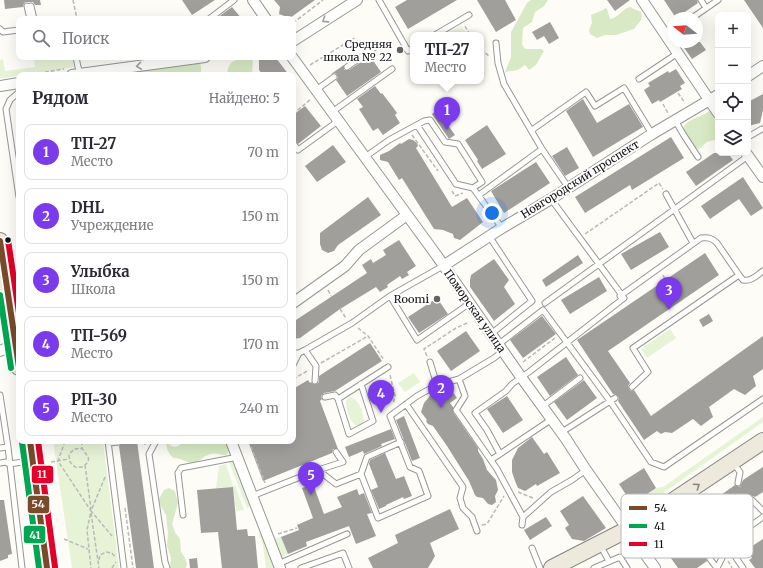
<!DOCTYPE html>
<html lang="ru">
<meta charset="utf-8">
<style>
:root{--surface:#fff;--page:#f2f2f3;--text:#2b2b33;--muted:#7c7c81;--line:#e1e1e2;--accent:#7c3aed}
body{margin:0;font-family:Merriweather,serif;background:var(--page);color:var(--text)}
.controls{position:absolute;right:12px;top:12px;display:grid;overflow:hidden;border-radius:8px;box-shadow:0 4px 16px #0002}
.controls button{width:36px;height:36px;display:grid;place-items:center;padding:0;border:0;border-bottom:1px solid var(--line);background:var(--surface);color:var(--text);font:20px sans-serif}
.compass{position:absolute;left:667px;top:12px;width:36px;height:36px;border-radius:50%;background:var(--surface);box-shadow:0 4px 16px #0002;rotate:287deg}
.you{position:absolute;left:492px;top:213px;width:14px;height:14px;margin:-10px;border:3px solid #fff;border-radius:50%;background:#1a73e8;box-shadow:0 0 0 6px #1a73e833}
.badge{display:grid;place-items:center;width:26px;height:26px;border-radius:50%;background:var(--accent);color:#fff;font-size:13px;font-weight:700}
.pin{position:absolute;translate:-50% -33px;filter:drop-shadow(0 1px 2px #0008)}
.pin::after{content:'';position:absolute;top:21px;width:14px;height:12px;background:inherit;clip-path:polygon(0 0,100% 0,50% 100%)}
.popup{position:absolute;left:410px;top:32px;width:74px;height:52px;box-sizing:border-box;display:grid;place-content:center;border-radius:8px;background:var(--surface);filter:drop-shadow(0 1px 3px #0005);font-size:13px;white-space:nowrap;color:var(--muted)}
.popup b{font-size:15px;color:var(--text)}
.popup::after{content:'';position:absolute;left:50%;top:100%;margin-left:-8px;border:8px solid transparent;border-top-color:var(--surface)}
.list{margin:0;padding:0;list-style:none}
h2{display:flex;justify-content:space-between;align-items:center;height:52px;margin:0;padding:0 16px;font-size:17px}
h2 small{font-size:13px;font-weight:400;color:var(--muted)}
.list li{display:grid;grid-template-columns:26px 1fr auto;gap:12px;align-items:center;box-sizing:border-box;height:56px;margin:0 8px 8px;padding:0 8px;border:1px solid var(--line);border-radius:8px}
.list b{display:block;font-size:15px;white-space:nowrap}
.list p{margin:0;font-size:13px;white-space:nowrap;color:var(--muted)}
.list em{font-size:13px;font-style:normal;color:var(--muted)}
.icon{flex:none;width:22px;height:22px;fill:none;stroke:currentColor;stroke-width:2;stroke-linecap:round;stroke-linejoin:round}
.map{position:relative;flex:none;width:763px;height:568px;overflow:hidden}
.search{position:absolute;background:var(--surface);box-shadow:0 4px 16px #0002;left:16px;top:16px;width:280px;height:44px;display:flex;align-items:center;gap:10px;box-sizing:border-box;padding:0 14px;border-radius:8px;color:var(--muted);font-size:15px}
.panel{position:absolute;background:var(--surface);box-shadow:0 4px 16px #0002;left:16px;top:72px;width:280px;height:372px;border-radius:8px}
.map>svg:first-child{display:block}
.green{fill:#e7f3d7}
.forest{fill:#d8eac5}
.pitch{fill:#f0f6e1}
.building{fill:#a19f9c}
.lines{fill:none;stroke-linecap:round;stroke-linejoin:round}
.lane-casing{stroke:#979795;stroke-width:7}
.street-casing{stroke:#979795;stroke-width:12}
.primary-casing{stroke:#858482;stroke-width:18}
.path{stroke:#b9b9b8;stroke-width:1.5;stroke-dasharray:4 2;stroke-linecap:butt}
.lane{stroke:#fffffe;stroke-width:5}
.street{stroke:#fffffe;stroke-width:10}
.primary{stroke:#ede9dc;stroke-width:16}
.bus-1-casing{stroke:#fff;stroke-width:9}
.bus-2-casing{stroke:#fff;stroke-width:9}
.bus-3-casing{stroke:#fff;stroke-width:9}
.bus-1{stroke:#7a4b2a;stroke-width:6}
.bus-2{stroke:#00a651;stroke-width:6}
.bus-3{stroke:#e4002b;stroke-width:6}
.oneway{stroke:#a0a09f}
.oneway2{stroke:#8a8881}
.poi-dot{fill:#646362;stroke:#fff;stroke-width:1.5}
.bus-dot{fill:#111;stroke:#fff;stroke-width:1.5}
.labels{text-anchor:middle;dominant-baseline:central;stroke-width:4;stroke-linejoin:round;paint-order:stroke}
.poi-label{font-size:11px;fill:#111;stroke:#fff;text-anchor:end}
.street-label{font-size:11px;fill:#111;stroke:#fff}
.key{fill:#fff;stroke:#b8b8b8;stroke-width:1}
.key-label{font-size:11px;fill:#111}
.line-badge{stroke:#fff;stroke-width:1.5}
.badge-label{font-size:11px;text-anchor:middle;font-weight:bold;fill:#fff}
</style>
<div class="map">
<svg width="763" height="568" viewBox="0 0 763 568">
<rect width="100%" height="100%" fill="#fdfcf7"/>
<path class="green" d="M 34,57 L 72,57 L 74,67 L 4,78 L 0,78 L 0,60 L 3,59 L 5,71 L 35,67 Z
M 670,329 L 676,338 L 647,358 L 641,349 Z
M 414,373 L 420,382 L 405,392 L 398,383 Z
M 349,397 C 360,399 363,412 364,421 L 361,425 L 355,425 C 349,420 346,409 346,401 Z
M 763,417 L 763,422 L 641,509 L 632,504 L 656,488 L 663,487 Z
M 53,441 L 103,441 L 119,568 L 72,568 Z
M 231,461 L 236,465 L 251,501 L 248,508 L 247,508 L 229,462 Z
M 226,464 L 233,486 L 235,485 L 244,510 L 236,511 L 233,487 L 216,488 L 219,466 Z
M 264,532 L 277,568 L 266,568 L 263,546 L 259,533 Z
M 281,537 L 288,554 L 283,556 L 278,556 L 273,542 L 276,538 Z"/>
<path class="forest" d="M 531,0 L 548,0 L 544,6 L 535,12 L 532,22 L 523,28 L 522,44 L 525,49 L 542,49 L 544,51 L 536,65 L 529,70 L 525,65 L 518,70 L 505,72 L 511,57 L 511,32 L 527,3 Z
M 630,7 L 641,12 L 642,16 L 641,20 L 634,29 L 616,35 L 605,35 L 597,38 L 590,34 L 589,30 L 592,23 L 591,15 L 603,10 L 605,8 L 607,9 L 610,19 C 619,18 621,9 630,7 Z
M 251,57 L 253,57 L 252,75 L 227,75 C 229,56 238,62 251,57 Z
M 197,62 L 201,65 L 201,75 L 119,75 L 122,73 L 159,67 L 170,68 L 176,63 Z
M 712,110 L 718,117 L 718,139 L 707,142 L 699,149 L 692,147 L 682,132 C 684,121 694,119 703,115 C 706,114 708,111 712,110 Z
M 183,441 L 227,441 L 229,450 L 227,455 C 221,456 216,452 211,454 C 204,455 200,462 193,463 C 187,463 181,458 174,458 C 169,455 167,450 166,443 L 168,442 L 171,446 C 177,448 180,446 183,441 Z
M 169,488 L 175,491 L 178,503 L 172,524 L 175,532 L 180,539 L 181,552 L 185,558 L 187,564 L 186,568 L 170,568 L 171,558 L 167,546 L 168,533 L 166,515 L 160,505 L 159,499 L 164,490 Z"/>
<path class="pitch" d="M 461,25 L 467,35 L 445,35 Z"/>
<path class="building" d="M 4,0 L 40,0 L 41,5 L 35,5 L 33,2 L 26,2 L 24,3 L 23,7 L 5,9 Z
M 182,0 L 215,0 L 192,15 Z
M 274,0 L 315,0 L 290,18 L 279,14 L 280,7 Z
M 407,0 L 457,0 L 408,29 L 395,7 Z
M 477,0 L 505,0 L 516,20 L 496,32 Z
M 607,0 L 630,0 L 615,11 Z
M 664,0 L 697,0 L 698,3 L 676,18 Z
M 744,0 L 763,0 L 763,28 Z
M 232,7 L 242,19 L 216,19 L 225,12 Z
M 550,22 L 559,38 L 549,44 L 544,36 L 537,40 L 532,32 Z
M 680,42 L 700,42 L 706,50 L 692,59 Z
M 370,56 L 381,72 L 347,96 L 336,80 L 338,78 L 337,75 L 335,73 L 331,74 L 344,65 L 344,70 L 349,70 Z
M 276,58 L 289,75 L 263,75 L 259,70 L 259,59 Z
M 676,69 L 685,83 L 680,86 L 682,89 L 660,102 L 659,100 L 652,104 L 644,90 L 650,86 L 648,83 L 668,71 L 669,73 Z
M 375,86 L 381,94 L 382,93 L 392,106 L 397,113 L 395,115 L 400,123 L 383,135 L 378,128 L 373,131 L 359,109 L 363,107 L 357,99 Z
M 763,94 L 763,110 L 760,123 L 748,126 L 748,102 Z
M 583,99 L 597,123 L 629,104 L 643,127 L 593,157 L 566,111 Z
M 305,106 L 321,126 L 298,144 L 293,137 L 293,115 Z
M 437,110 L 455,135 L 449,139 L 432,114 Z
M 487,125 L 506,154 L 482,169 L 477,161 L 478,160 L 465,140 Z
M 671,137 L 684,158 L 632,190 L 630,185 L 585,213 L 575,197 Z
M 409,139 L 413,140 L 417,143 L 418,146 L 416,148 L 452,207 L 467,198 L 483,222 L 460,240 L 454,238 L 453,234 L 443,230 L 434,229 L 402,178 L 399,180 L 388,162 L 380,160 L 380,155 L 389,151 L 400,143 L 401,144 Z
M 333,145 L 346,162 L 317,182 L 305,166 Z
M 567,147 L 579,168 L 565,176 L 552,156 Z
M 714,153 L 728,153 L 733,160 L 696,186 L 686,172 Z
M 536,162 L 550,183 L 504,213 L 491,191 Z
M 743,177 L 763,208 L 751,216 L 739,199 L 710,219 L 701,206 Z
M 368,197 L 381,215 L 338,245 L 334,251 L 328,253 L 322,250 L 320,244 L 320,233 Z
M 660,232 L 669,247 L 631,270 L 621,254 Z
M 399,240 L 416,266 L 407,272 L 409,275 L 402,279 L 400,276 L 387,285 L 388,287 L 380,292 L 376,287 L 340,309 L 300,338 L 293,339 L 293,322 L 367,273 L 362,265 L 371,259 L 373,263 L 386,255 L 383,250 Z
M 705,253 L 719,275 L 608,351 L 630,383 L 628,386 L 629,389 L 631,391 L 634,390 L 651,416 L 763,336 L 763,369 L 753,376 L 756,386 L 745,395 L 734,389 L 709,407 L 713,417 L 701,426 L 693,419 L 672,433 L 665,432 L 661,434 L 657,431 L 644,440 L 618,401 L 619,398 L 618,396 L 613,394 L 577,340 Z
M 578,255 L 583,263 L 546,287 L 542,280 Z
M 494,259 L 509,280 L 504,287 L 515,304 L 494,321 L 470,287 L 470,280 L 471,275 Z
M 599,277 L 607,291 L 570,314 L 561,300 Z
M 437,298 L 448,314 L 419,333 L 408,317 Z
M 709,314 L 713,321 L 703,327 L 699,320 Z
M 542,316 L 556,334 L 523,358 L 510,340 Z
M 466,331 L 480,351 L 451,371 L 437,351 Z
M 370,343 L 382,361 L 335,391 L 324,393 L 321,396 L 322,399 L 320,401 L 338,449 L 333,449 L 332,453 L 263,481 L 248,441 L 293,441 L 293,389 L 308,380 L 310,383 L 311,382 L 313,384 L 317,384 L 319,382 L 319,376 Z
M 566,357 L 578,375 L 550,396 L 537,377 Z
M 584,380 L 597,398 L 567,420 L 554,402 Z
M 449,386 L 457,398 L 450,403 L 453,407 L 453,412 L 478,448 L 478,451 L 483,459 L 487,470 L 496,480 L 498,490 L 495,496 L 496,502 L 492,505 L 488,504 L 483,498 L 477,497 L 475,495 L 469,481 L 447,446 L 433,426 L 428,424 L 426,421 L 427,420 L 421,412 L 424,403 L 434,391 Z
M 507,396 L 523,420 L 503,433 L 487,409 Z
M 404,416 L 420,458 L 412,461 L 396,420 Z
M 391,429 L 395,439 L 381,444 L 382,446 L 364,454 L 363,451 L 349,457 L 345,447 Z
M 532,437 L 544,454 L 547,452 L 560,473 L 537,486 L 536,484 L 525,491 L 518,488 L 515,481 L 512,472 L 512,460 L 518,448 Z
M 123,441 L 137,441 L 154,568 L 136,568 L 119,446 L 122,444 Z
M 385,453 L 396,479 L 404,476 L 412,496 L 404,499 L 403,497 L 386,505 L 386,506 L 379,509 L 371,490 L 378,487 L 369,464 L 370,460 Z
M 763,467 L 763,492 L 755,497 L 753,496 L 749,497 L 748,499 L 749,502 L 714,526 L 717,530 L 705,538 L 716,554 L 713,557 L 711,555 L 708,556 L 706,558 L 707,561 L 697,568 L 678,568 L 658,540 L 735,485 L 740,487 L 743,480 Z
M 644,468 L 656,488 L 632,504 L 619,484 Z
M 313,484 L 324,514 L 342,507 L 337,497 L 357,489 L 359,495 L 364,493 L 372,513 L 367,514 L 376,536 L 356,544 L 349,526 L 306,542 L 307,546 L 288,554 L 281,537 L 299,530 L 297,525 L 313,518 L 302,488 Z
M 233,487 L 237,530 L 247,529 L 248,536 L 255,536 L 258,568 L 222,568 L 218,532 L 201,533 L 197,490 Z
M 583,496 L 606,528 L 584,541 L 572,539 L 565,528 L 569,525 L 560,511 Z
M 0,500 L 4,500 L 12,554 L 8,555 L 8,558 L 0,561 Z
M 450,509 L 459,529 L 430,543 L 435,556 L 428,568 L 373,568 L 368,558 L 398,543 L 395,535 Z
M 546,517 L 552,526 L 530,540 L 524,530 Z
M 763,539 L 763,568 L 755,568 L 749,560 L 752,558 L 746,550 Z
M 197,558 L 198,568 L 190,568 L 189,559 Z"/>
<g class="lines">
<defs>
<path id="lane" d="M 379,0 L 408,51 L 413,48
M 701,0 L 706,8
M 27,6 L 30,19
M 31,6 L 34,19
M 692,18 L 718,0
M 209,19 L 234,0
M 0,29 L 3,32 L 19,30
M 435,35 L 469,15
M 666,35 L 673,30
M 496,43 L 498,63 L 504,84 L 542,149 L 568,187
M 76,57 L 78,67 L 81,74
M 347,67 L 378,45
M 639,79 L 678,53
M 316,90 L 334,77
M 19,92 L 10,100 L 6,109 L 19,197
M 332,112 L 392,69
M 675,120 L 683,134 L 698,157
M 417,125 L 456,184 L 473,188
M 532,130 L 586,92 L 595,106 L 624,88 L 652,134
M 748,137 L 762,129
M 293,143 L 298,150 L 338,121
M 365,157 L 389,140 L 424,121 L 430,120 L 445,142 L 458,144 L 482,182 L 473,188 L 502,228
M 666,194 L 693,243
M 479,195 L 542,149
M 489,236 L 532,301 L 491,334
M 739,275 L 743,280 C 751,282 757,275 763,271
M 390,296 L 417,340 L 470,303
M 620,296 L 701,238 C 708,237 712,238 717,243 L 739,275 L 633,348 L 648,372 L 632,387
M 545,303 L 748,156
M 499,344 L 543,310 L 610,401 L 651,462 L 664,467 L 763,399
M 305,350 L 316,366 L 315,381
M 293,353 L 299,353 L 305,350 L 352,323 L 390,296 L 443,266
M 430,362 L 437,385
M 293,365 L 299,353
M 459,379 L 465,396 L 456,410 L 497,469 L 523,517 L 522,525
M 0,395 L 8,447 L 22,568
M 325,397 L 335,395 L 338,399 L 388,367
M 338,399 L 349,434 L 373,421 L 361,384
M 406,404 L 463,487 L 460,498 L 463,508 L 472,517 L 477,531
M 543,406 L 580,378
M 562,432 L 615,398
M 108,441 L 124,568
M 156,441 L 149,454 L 165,562 L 167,568
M 401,442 L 367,457 L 361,474 L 378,518 L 428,496 L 419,471 L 410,467 L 390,416 L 417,396 L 437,385 L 459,379 L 494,358 L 503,351
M 108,443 L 119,442
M 0,448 L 8,447
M 500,454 L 487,430 L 475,413 L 506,391 L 512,384 L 529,372 L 624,298 L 551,199
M 491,460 L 552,419
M 0,463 L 6,462 L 9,464 L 30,461
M 734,464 L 740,472 L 738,483
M 318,470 L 343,462 L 336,452
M 252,496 L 318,470 L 336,484 L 361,474
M 752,500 L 763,511
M 183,515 L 178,473 L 181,468 L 238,457
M 523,517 L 551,492 L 572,480 L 586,470
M 726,543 L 743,568
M 600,545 L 609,561
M 532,548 L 540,568
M 710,559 L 717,568
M 278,564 L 347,534
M 301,568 L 343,553 L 349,568
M 594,568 L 620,557 L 627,568
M 717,568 L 723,556 L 726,543 L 763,517"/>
<path id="street" d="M 253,0 L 266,19
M 642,0 L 718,113
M 293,41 L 357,0
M 292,57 L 437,256 L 521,377 L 566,439 L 586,470 L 655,568
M 72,75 L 205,57
M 748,76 L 763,66
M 0,86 L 19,83
M 746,153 L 763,177
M 443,266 L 502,228 L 551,199 L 652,134 L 718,95
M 293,303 L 345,266 L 359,250 L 407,215
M 0,351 L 19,343
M 231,441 L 280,568"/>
<path id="primary" d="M 0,241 L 19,367
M 30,441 L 47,568
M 552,568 L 640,523 L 763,441"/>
</defs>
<use href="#lane" class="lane-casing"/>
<use href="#street" class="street-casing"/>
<use href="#primary" class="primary-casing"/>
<path class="path" d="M 73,0 L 77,19
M 293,23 L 323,0
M 465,26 L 470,35
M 481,49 L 490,57
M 310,65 L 356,37
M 27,75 L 64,69
M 678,93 L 685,103
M 663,104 L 668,113
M 293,114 L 311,99
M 412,135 L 438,171
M 452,191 L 455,196 L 463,193
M 585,234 L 659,183 L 663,189
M 663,275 L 665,279
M 328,290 L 331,296
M 340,309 L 346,318
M 358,328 L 368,336 L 384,360
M 427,356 L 424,349 L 456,328 L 467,323
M 523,362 L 555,338
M 321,363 L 368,336
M 390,375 L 395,396 L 393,404
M 293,379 L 309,370
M 65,441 L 58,461 L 91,511 L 87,530 L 91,568
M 81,441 C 82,443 82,446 82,448 C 85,455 95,459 82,467 L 75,467 L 70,462 L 69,455 C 72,450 76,447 83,449
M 145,441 L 145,445
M 249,441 L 265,483
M 51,462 L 69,459
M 85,465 L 91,509
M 105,477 L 91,511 L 112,536
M 518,492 L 533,498
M 125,508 L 133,568
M 91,513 L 99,568
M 482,525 L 487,524 L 504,496
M 278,534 L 297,528
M 64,539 L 88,549
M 99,560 L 100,555 L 106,552 L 112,553 L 115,557
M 728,561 L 732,568
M 112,568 L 116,562"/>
<use href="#lane" class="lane"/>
<use href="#street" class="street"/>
<use href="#primary" class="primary"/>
<defs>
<path id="bus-1" d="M 0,241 L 19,367
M 30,441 L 47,568"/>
<path id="bus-2" d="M 0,295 L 11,368
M 22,442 L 39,568"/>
<path id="bus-3" d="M 8,240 L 19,313
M 38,441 L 55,567"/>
</defs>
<use href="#bus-1" class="bus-1-casing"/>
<use href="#bus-2" class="bus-2-casing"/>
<use href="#bus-3" class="bus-3-casing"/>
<use href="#bus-1" class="bus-1"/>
<use href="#bus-2" class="bus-2"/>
<use href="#bus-3" class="bus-3"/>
</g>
<defs><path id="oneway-chevron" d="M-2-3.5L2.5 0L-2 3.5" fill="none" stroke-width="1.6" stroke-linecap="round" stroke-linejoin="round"/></defs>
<g class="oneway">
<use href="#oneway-chevron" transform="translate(325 20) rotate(147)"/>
<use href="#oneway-chevron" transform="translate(139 66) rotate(172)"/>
</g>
<use class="oneway2" href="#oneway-chevron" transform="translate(697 486) rotate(-34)"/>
<g class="poi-dot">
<circle cx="400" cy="50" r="4"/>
<circle cx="437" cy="299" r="4"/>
</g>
<circle class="bus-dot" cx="8" cy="240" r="3.5"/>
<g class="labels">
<g class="poi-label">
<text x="392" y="44">Средняя<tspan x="392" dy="13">школа № 22</tspan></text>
<text x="429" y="299">Roomi</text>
</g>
<g class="street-label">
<text transform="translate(580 179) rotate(-32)">Новгородский проспект</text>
<text transform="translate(475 311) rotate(55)">Поморская улица</text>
</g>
</g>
<rect x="621" y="494" width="132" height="64" rx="6" class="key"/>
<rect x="629" y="506" width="18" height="4" fill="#7a4b2a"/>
<rect x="629" y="524" width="18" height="4" fill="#00a651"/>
<rect x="629" y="542" width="18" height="4" fill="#e4002b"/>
<g class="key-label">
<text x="654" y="512">54</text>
<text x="654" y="530">41</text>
<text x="654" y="548">11</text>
</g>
<g class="line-badge">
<rect x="31" y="465" width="23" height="19" rx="4" fill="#e4002b"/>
<rect x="27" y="495" width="23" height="19" rx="4" fill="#7a4b2a"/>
<rect x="23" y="525" width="23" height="19" rx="4" fill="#00a651"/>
</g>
<g class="badge-label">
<text x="42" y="478">11</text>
<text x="38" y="508">54</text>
<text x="35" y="539">41</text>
</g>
</svg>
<div class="controls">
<button>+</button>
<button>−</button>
<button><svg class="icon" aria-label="locate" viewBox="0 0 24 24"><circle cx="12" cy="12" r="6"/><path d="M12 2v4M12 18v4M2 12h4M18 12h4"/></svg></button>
<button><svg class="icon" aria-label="layers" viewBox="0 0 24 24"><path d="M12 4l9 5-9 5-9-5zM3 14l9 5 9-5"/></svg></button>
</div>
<svg class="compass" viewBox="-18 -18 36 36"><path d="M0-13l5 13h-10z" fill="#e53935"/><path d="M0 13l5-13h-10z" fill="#7c7c81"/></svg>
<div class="you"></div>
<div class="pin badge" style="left:447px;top:130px">1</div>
<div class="popup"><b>ТП-27</b>Место</div>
<div class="pin badge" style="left:441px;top:408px">2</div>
<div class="pin badge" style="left:669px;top:310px">3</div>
<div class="pin badge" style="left:381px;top:413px">4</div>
<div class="pin badge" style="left:311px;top:495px">5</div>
<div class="search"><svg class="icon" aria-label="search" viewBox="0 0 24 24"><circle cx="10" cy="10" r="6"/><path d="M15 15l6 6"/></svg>Поиск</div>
<section class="panel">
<h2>Рядом<small>Найдено: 5</small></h2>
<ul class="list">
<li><span class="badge">1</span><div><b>ТП-27</b><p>Место</p></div><em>70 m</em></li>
<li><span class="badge">2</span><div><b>DHL</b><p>Учреждение</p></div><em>150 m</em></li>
<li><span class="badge">3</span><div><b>Улыбка</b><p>Школа</p></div><em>150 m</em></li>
<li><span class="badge">4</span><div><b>ТП-569</b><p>Место</p></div><em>170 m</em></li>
<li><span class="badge">5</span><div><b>РП-30</b><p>Место</p></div><em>240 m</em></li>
</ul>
</section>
</div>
